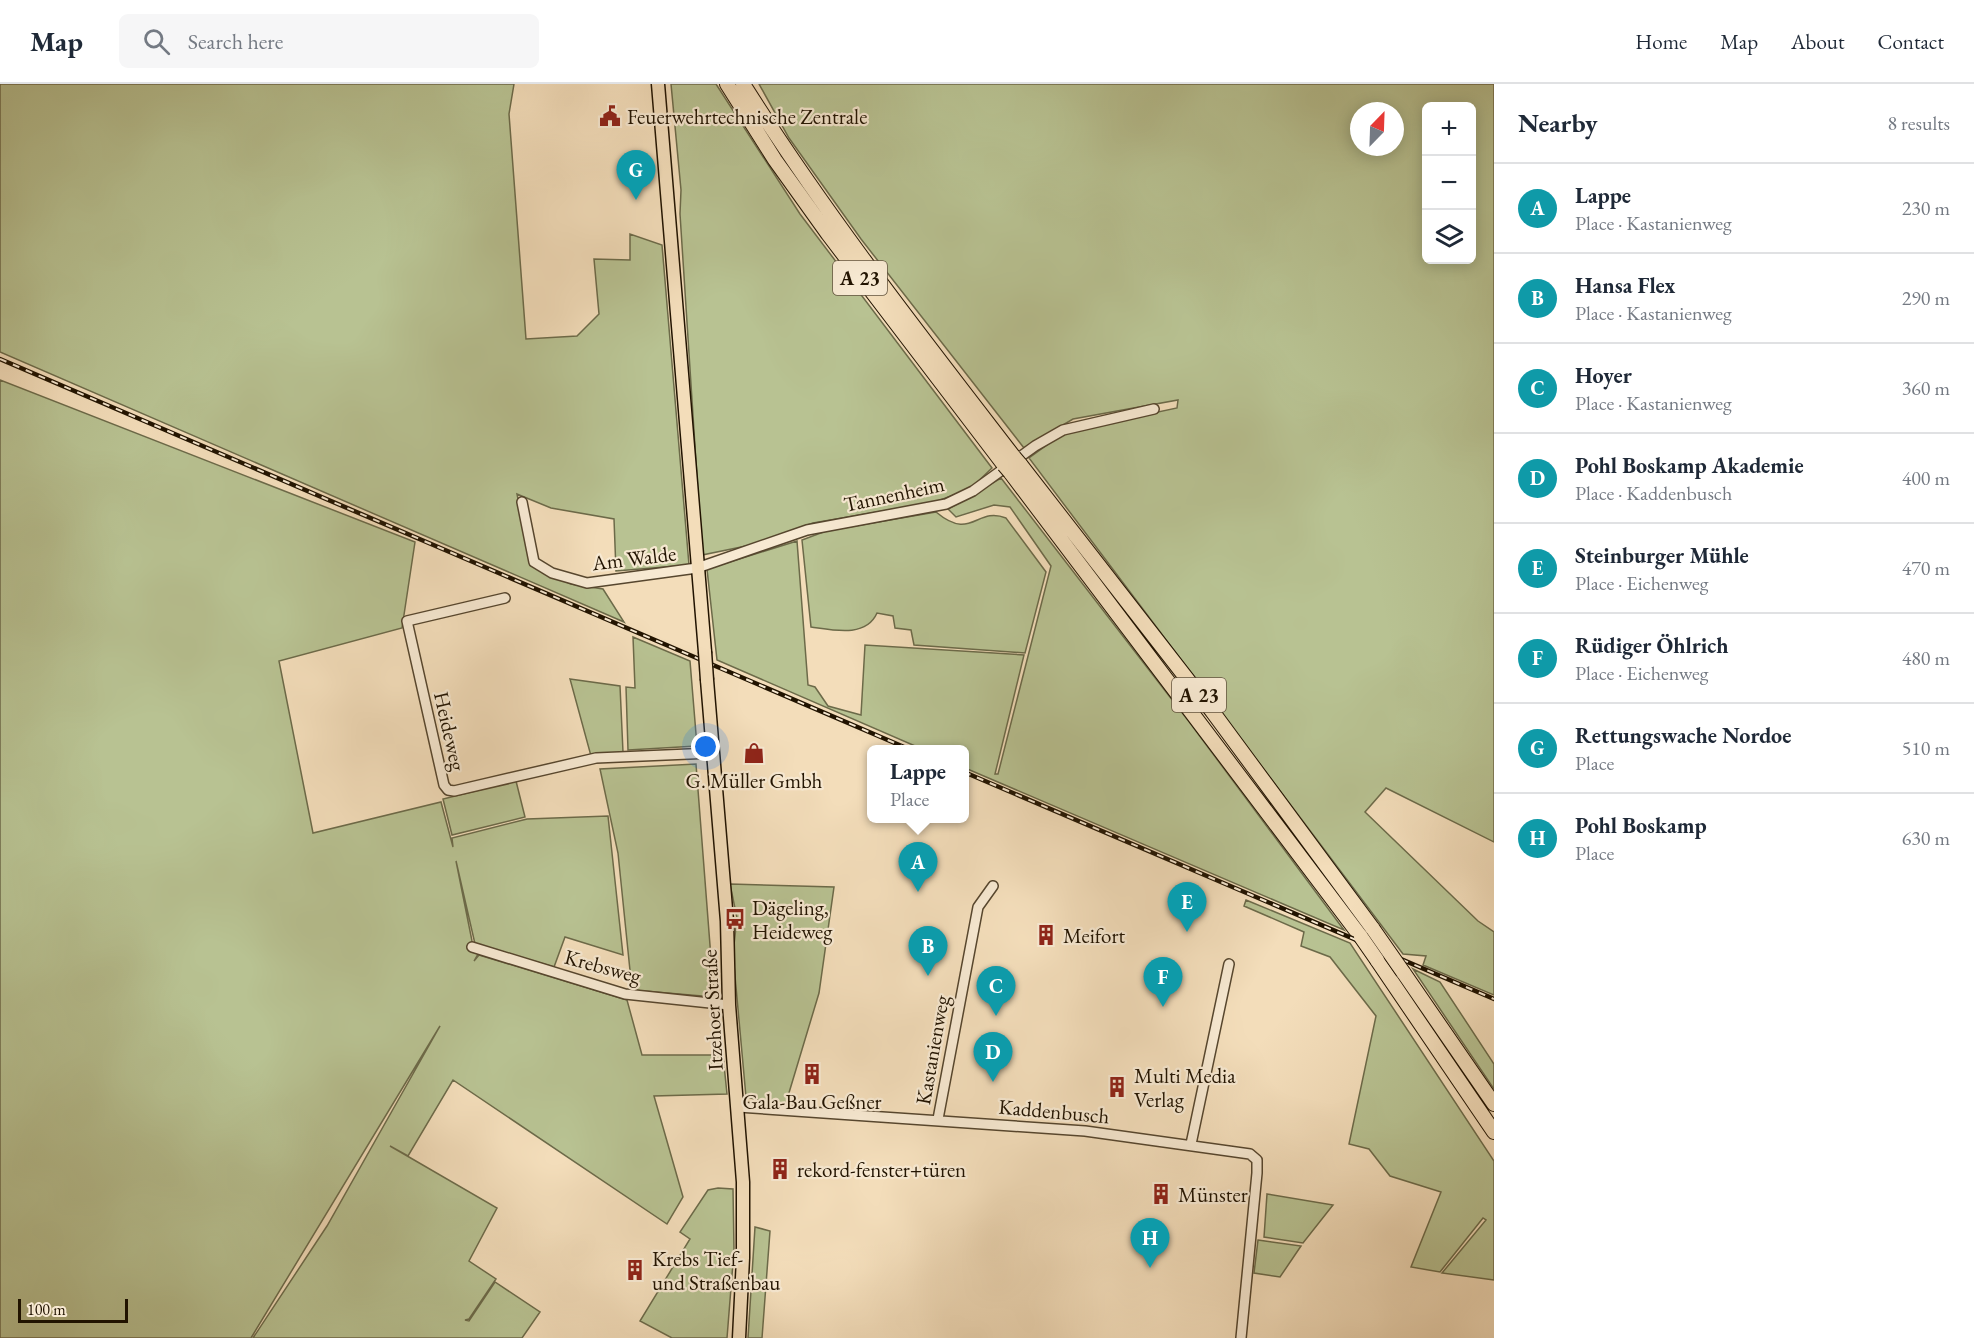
<!DOCTYPE html>
<meta charset="utf-8">
<style>
:root{--surface:#fff;--page:#f6f6f7;--text:#1f2937;--muted:#747a83;--line:#e0e1e3;--accent:#8f2418}
body{margin:0;font-family:"EB Garamond",serif;background:var(--page);color:var(--text)}
.controls{position:absolute;right:18px;top:18px;display:grid;overflow:hidden;border-radius:9px;box-shadow:0 3px 15px #0003}
.controls button{width:54px;height:54px;display:grid;place-items:center;padding:0;border:0;border-bottom:2px solid var(--line);background:var(--surface);color:var(--text);font:30px sans-serif}
.compass{position:absolute;left:1350px;top:18px;width:54px;height:54px;border-radius:50%;background:var(--surface);box-shadow:0 3px 15px #0003;rotate:23deg}
.scale{position:absolute;left:18px;bottom:15px;width:110px;box-sizing:border-box;padding-left:6px;border:3px solid #211300;border-top:0;font-size:16px;line-height:21px;white-space:nowrap;color:#211300;-webkit-text-stroke:4px #f7e9d2;paint-order:stroke}
.you{position:absolute;left:706px;top:663px;width:21px;height:21px;margin:-15px;border:4px solid #fff;border-radius:50%;background:#1a73e8;box-shadow:0 0 0 9px #1a73e833}
.badge{display:grid;place-items:center;width:39px;height:39px;border-radius:50%;background:var(--accent);color:#fff;font-size:20px;font-weight:700}
.pin{position:absolute;translate:-50% -50px;filter:drop-shadow(0 2px 3px #0008)}
.pin::after{content:'';position:absolute;top:32px;width:21px;height:18px;background:inherit;clip-path:polygon(0 0,100% 0,50% 100%)}
.popup{position:absolute;left:867px;top:661px;width:102px;height:78px;box-sizing:border-box;display:grid;place-content:center;border-radius:9px;background:var(--surface);filter:drop-shadow(0 2px 4px #0005);font-size:20px;white-space:nowrap;color:var(--muted)}
.popup b{font-size:22px;color:var(--text)}
.popup::after{content:'';position:absolute;left:50%;top:100%;margin-left:-12px;border:12px solid transparent;border-top-color:var(--surface)}
.list{margin:0;padding:0;list-style:none}
h2{display:flex;justify-content:space-between;align-items:center;height:78px;margin:0;padding:0 24px;font-size:26px}
h2 small{font-size:20px;font-weight:400;color:var(--muted)}
.list li{display:grid;grid-template-columns:39px 1fr auto;gap:18px;align-items:center;box-sizing:border-box;height:90px;padding:0 24px;border-top:2px solid var(--line)}
.list b{display:block;font-size:22px;white-space:nowrap}
.list p{margin:0;font-size:20px;white-space:nowrap;color:var(--muted)}
.list em{font-size:20px;font-style:normal;color:var(--muted)}
.icon{flex:none;width:33px;height:33px;fill:none;stroke:currentColor;stroke-width:2;stroke-linecap:round;stroke-linejoin:round}
.map{position:relative;flex:none;width:1494px;height:1254px;overflow:hidden}
header{display:flex;align-items:center;gap:36px;box-sizing:border-box;height:84px;padding:0 30px;background:var(--surface);border-bottom:2px solid var(--line)}
header strong{font-size:28px}
nav{display:flex;gap:33px;margin-inline-start:auto;font-size:21px}
.search{width:420px;height:54px;background:var(--page);display:flex;align-items:center;gap:15px;box-sizing:border-box;padding:0 21px;border-radius:9px;color:var(--muted);font-size:22px}
main{display:flex}
aside{flex:1;background:var(--surface)}
.map>svg:first-child{display:block}
.green{fill:#b8c292;stroke:#6c6a49;stroke-width:1.5;fill-rule:evenodd}
.lines{fill:none;stroke-linecap:round;stroke-linejoin:round}
.minor-casing{stroke:#56462e;stroke-width:12}
.major-casing{stroke:#211300;stroke-width:15}
.highway-casing{stroke:#211300;stroke-width:16}
.minor{stroke:#f7e9d2;stroke-width:9}
.major{stroke:#f3ddba;stroke-width:12}
.highway{stroke:#f3ddba;stroke-width:14}
.rail-casing{stroke:#211300;stroke-width:4.5}
.rail{stroke:#f7e9d2;stroke-width:2;stroke-dasharray:7;stroke-linecap:butt}
.major-bridge-casing{stroke:#211300;stroke-width:15;stroke-linecap:butt}
.highway-bridge-casing{stroke:#211300;stroke-width:16;stroke-linecap:butt}
.major-bridge{stroke:#f3ddba;stroke-width:12}
.highway-bridge{stroke:#f3ddba;stroke-width:14}
.labels{text-anchor:middle;dominant-baseline:central;stroke-width:4.5;stroke-linejoin:round;paint-order:stroke}
.shield{fill:#f7e9d2;stroke:#61533f;stroke-width:1.5}
.shield-label{font-size:20px;font-weight:bold;fill:#211300}
.poi-label{font-size:21px;fill:#211300;stroke:#f7e9d2;text-anchor:start}
.street-label{font-size:21px;fill:#211300;stroke:#f7e9d2}
</style>
<header>
<strong>Map</strong>
<div class="search"><svg class="icon" aria-label="search" viewBox="0 0 24 24"><circle cx="10" cy="10" r="6"/><path d="M15 15l6 6"/></svg>Search here</div>
<nav><a>Home</a><a>Map</a><a>About</a><a>Contact</a></nav>
</header>
<main>
<div class="map">
<svg width="1494" height="1254" viewBox="0 0 1494 1254">
<rect width="100%" height="100%" fill="#f3ddba"/>
<filter id="stains"><feTurbulence type="fractalNoise" baseFrequency=".00333" numOctaves="4"/><feColorMatrix values="0 0 0 0 .2 0 0 0 0 .09 0 0 0 0 .02 0 0 0 .5 -.17"/></filter>
<radialGradient id="worn" r=".72"><stop offset=".6" stop-color="#630" stop-opacity="0"/><stop offset="1" stop-color="#630" stop-opacity=".3"/></radialGradient>
<path class="green" d="M 0,0 L 514,0 L 509,30 L 526,255 L 577,252 L 599,230 L 594,175 L 630,176 L 630,150 L 662,161 L 689,481 L 616,487 L 614,435 L 551,424 L 517,410 L 531,482 L 571,500 L 603,505 L 624,538 L 0,268 Z
M 671,0 L 716,0 L 800,130 L 992,384 L 970,405 L 935,418 L 813,439 L 751,461 L 702,471 L 680,130 L 681,106 Z
M 759,0 L 1494,0 L 1494,758 L 1386,704 L 1365,728 L 1478,837 L 1494,848 L 1494,911 L 1423,881 L 1426,872 L 1403,870 L 1029,374 L 1065,348 L 1177,324 L 1178,316 L 1073,335 L 1024,364 L 861,155 L 789,54 ZM 1426,22 L 1472,22 L 1472,176 L 1426,176 ZM 1359,27 L 1395,27 L 1395,63 L 1359,63 Z
M 0,296 L 415,458 L 402,544 L 279,577 L 313,749 L 441,718 L 453,763 L 452,754 L 527,735 L 608,732 L 623,871 L 565,853 L 554,883 L 475,860 L 456,777 L 472,857 L 478,870 L 474,877 L 479,871 L 627,916 L 642,971 L 723,971 L 727,1010 L 654,1012 L 683,1113 L 667,1140 L 453,996 L 408,1072 L 390,1062 L 497,1124 L 469,1177 L 496,1195 L 469,1235 L 465,1236 L 469,1237 L 495,1198 L 540,1228 L 522,1254 L 253,1254 L 327,1142 L 440,942 L 251,1254 L 0,1254 Z
M 1001,394 L 1190,639 L 1344,846 L 965,684 L 964,666 L 922,665 L 717,576 L 707,485 L 797,457 L 808,601 L 815,603 L 828,622 L 861,631 L 865,561 L 1024,571 L 995,690 L 998,690 L 1051,482 L 1010,423 L 994,421 L 956,433 L 948,425 Z
M 936,428 C 972,458 976,422 1006,434 L 1046,488 L 1025,569 L 914,561 L 911,546 L 895,544 L 893,532 L 877,529 C 866,554 833,546 811,543 L 802,456 L 826,447 Z
M 633,553 L 690,577 L 697,662 L 628,666 L 626,603 L 635,604 Z
M 570,595 L 620,602 L 623,668 L 591,672 Z
M 696,680 L 714,913 L 632,906 L 618,769 L 600,685 Z
M 516,697 L 525,733 L 452,751 L 443,715 Z
M 730,800 L 834,803 L 819,909 L 785,1022 L 746,1013 L 733,870 L 737,834 Z
M 1246,816 L 1350,859 L 1494,1077 L 1494,1196 L 1442,1189 L 1486,1136 L 1483,1134 L 1440,1188 L 1411,1183 L 1441,1108 L 1390,1092 L 1369,1065 L 1349,1060 L 1376,932 L 1330,873 L 1301,862 L 1304,848 L 1244,822 Z
M 1413,885 L 1440,898 L 1494,980 L 1494,1005 Z
M 718,1104 L 733,1105 L 734,1166 L 727,1254 L 672,1254 L 640,1237 L 690,1155 L 680,1148 L 708,1106 Z
M 1267,1110 L 1333,1121 L 1303,1159 L 1264,1153 Z
M 755,1143 L 770,1147 L 762,1254 L 748,1254 Z
M 1258,1156 L 1301,1162 L 1280,1193 L 1254,1189 Z"/>
<g class="lines">
<defs>
<path id="minor" d="M 522,418 L 534,478 L 552,489 L 587,499 L 697,484 L 807,446 L 946,420 L 973,407 L 1035,362 L 1063,346 L 1154,325
M 505,514 L 407,537 L 444,701 L 448,706 L 454,707 L 596,674 L 712,669
M 472,863 L 625,910 L 729,921
M 738,1023 L 1085,1047 L 1250,1070 L 1257,1076 L 1257,1089 L 1241,1254
M 938,1035 L 978,823 L 993,802
M 1191,1060 L 1229,880"/>
<path id="major" d="M 658,0 L 705,568
M 707,596 L 727,837 L 729,921 L 743,1098 L 743,1174 L 739,1254"/>
<path id="highway" d="M 727,0 L 775,76 L 828,150 L 1004,381
M 743,0 C 825,130 920,251 1014,373
M 1020,380 L 1212,627 L 1373,845
M 1010,388 L 1361,853
M 1377,876 L 1494,1048
M 1403,888 L 1494,1020"/>
</defs>
<use href="#minor" class="minor-casing"/>
<use href="#major" class="major-casing"/>
<use href="#highway" class="highway-casing"/>
<use href="#minor" class="minor"/>
<use href="#major" class="major"/>
<use href="#highway" class="highway"/>
<defs>
<path id="rail" d="M 0,275 L 911,666
M 964,688 L 1494,915"/>
</defs>
<use href="#rail" class="rail-casing"/>
<use href="#rail" class="rail"/>
<defs>
<path id="major-bridge" d="M 705,568 L 707,596"/>
<path id="highway-bridge" d="M 1014,373 L 1020,380
M 1004,381 L 1010,388
M 1373,845 L 1403,888
M 1361,853 L 1377,876"/>
</defs>
<use href="#major-bridge" class="major-bridge-casing"/>
<use href="#highway-bridge" class="highway-bridge-casing"/>
<use href="#major-bridge" class="major-bridge"/>
<use href="#highway-bridge" class="highway-bridge"/>
</g>
<defs>
<symbol id="civic-bare" viewBox="-9 -9 18 18"><path d="M-.6-6.5H3V-4.5H.6V-3L4-1V1h2V6H-6V1h2V-1L-.6-3ZM-1.2 2.5V6h2.4V2.5Z" fill="#8f2418" stroke="#f7e9d2" stroke-width="2.5" paint-order="stroke"/></symbol>
<symbol id="shop-bare" viewBox="-9 -9 18 18"><path d="M-5-2.5h2.3a2.7 3.5 0 0 1 5.4 0H5L5.5 6h-11ZM-1.5-2.5h3a1.5 2.3 0 0 0-3 0Z" fill="#8f2418" stroke="#f7e9d2" stroke-width="2.5" paint-order="stroke"/></symbol>
<symbol id="bus-bare" viewBox="-9 -9 18 18"><path d="M-5-6H5V4H4V6H2V4H-2V6H-4V4H-5ZM-3.5-4V0h7V-4ZM-3.5 1.2v1.5H-2V1.2ZM2 1.2v1.5H3.5V1.2Z" fill="#8f2418" stroke="#f7e9d2" stroke-width="2.5" paint-order="stroke"/></symbol>
<symbol id="building-bare" viewBox="-9 -9 18 18"><path d="M-4-6H4V6H1V3H-1V6H-4ZM-2.5-4.3h1.7v1.8h-1.7ZM.8-4.3h1.7v1.8H.8ZM-2.5-1h1.7V.8h-1.7ZM.8-1h1.7V.8H.8Z" fill="#8f2418" stroke="#f7e9d2" stroke-width="2.5" paint-order="stroke"/></symbol>
</defs>
<g fill-rule="evenodd">
<use href="#civic-bare" x="595" y="17" width="30" height="30"/>
<use href="#shop-bare" x="739" y="654" width="30" height="30"/>
<use href="#bus-bare" x="720" y="820" width="30" height="30"/>
<use href="#building-bare" x="1031" y="836" width="30" height="30"/>
<use href="#building-bare" x="797" y="975" width="30" height="30"/>
<use href="#building-bare" x="1102" y="988" width="30" height="30"/>
<use href="#building-bare" x="765" y="1070" width="30" height="30"/>
<use href="#building-bare" x="1146" y="1095" width="30" height="30"/>
<use href="#building-bare" x="620" y="1171" width="30" height="30"/>
</g>
<g class="labels">
<g class="shield">
<rect x="833" y="177" width="54" height="34" rx="4.5"/>
<rect x="1172" y="594" width="54" height="34" rx="4.5"/>
</g>
<g class="shield-label">
<text x="860" y="194">A 23</text>
<text x="1199" y="611">A 23</text>
</g>
<g class="poi-label">
<text x="627" y="32">Feuerwehrtechnische Zentrale</text>
<text x="754" y="696" text-anchor="middle">G. Müller Gmbh</text>
<text x="752" y="823">Dägeling,<tspan x="752" dy="24">Heideweg</tspan></text>
<text x="1063" y="851">Meifort</text>
<text x="1134" y="991">Multi Media<tspan x="1134" dy="24">Verlag</tspan></text>
<text x="812" y="1017" text-anchor="middle">Gala-Bau Geßner</text>
<text x="797" y="1085">rekord-fenster+türen</text>
<text x="1178" y="1110">Münster</text>
<text x="652" y="1174">Krebs Tief-<tspan x="652" dy="24">und Straßenbau</tspan></text>
</g>
<g class="street-label">
<text transform="translate(894 410) rotate(-12)">Tannenheim</text>
<text transform="translate(634 474) rotate(-7)">Am Walde</text>
<text transform="translate(450 647) rotate(77)">Heideweg</text>
<text transform="translate(603 882) rotate(15)">Krebsweg</text>
<text transform="translate(712 926) rotate(-93)">Itzehoer Straße</text>
<text transform="translate(932 966) rotate(-80)">Kastanienweg</text>
<text transform="translate(1054 1027) rotate(5)">Kaddenbusch</text>
</g>
</g>
<rect width="100%" height="100%" filter="url(#stains)"/>
<rect width="100%" height="100%" fill="url(#worn)"/>
</svg>
<div class="controls">
<button>+</button>
<button>−</button>
<button><svg class="icon" aria-label="layers" viewBox="0 0 24 24"><path d="M12 4l9 5-9 5-9-5zM3 14l9 5 9-5"/></svg></button>
</div>
<svg class="compass" viewBox="-18 -18 36 36"><path d="M0-13l5 13h-10z" fill="#e53935"/><path d="M0 13l5-13h-10z" fill="#747a83"/></svg>
<div class="scale">100 m</div>
<div class="you"></div>
<div class="pin badge" style="left:918px;top:808px;background:#0f9aa8">A</div>
<div class="popup"><b>Lappe</b>Place</div>
<div class="pin badge" style="left:928px;top:892px;background:#0f9aa8">B</div>
<div class="pin badge" style="left:996px;top:932px;background:#0f9aa8">C</div>
<div class="pin badge" style="left:993px;top:998px;background:#0f9aa8">D</div>
<div class="pin badge" style="left:1187px;top:848px;background:#0f9aa8">E</div>
<div class="pin badge" style="left:1163px;top:923px;background:#0f9aa8">F</div>
<div class="pin badge" style="left:636px;top:116px;background:#0f9aa8">G</div>
<div class="pin badge" style="left:1150px;top:1184px;background:#0f9aa8">H</div>
</div>
<aside>
<h2>Nearby<small>8 results</small></h2>
<ul class="list">
<li><span class="badge" style="background:#0f9aa8">A</span><div><b>Lappe</b><p>Place · Kastanienweg</p></div><em>230 m</em></li>
<li><span class="badge" style="background:#0f9aa8">B</span><div><b>Hansa Flex</b><p>Place · Kastanienweg</p></div><em>290 m</em></li>
<li><span class="badge" style="background:#0f9aa8">C</span><div><b>Hoyer</b><p>Place · Kastanienweg</p></div><em>360 m</em></li>
<li><span class="badge" style="background:#0f9aa8">D</span><div><b>Pohl Boskamp Akademie</b><p>Place · Kaddenbusch</p></div><em>400 m</em></li>
<li><span class="badge" style="background:#0f9aa8">E</span><div><b>Steinburger Mühle</b><p>Place · Eichenweg</p></div><em>470 m</em></li>
<li><span class="badge" style="background:#0f9aa8">F</span><div><b>Rüdiger Öhlrich</b><p>Place · Eichenweg</p></div><em>480 m</em></li>
<li><span class="badge" style="background:#0f9aa8">G</span><div><b>Rettungswache Nordoe</b><p>Place</p></div><em>510 m</em></li>
<li><span class="badge" style="background:#0f9aa8">H</span><div><b>Pohl Boskamp</b><p>Place</p></div><em>630 m</em></li>
</ul>
</aside>
</main>
